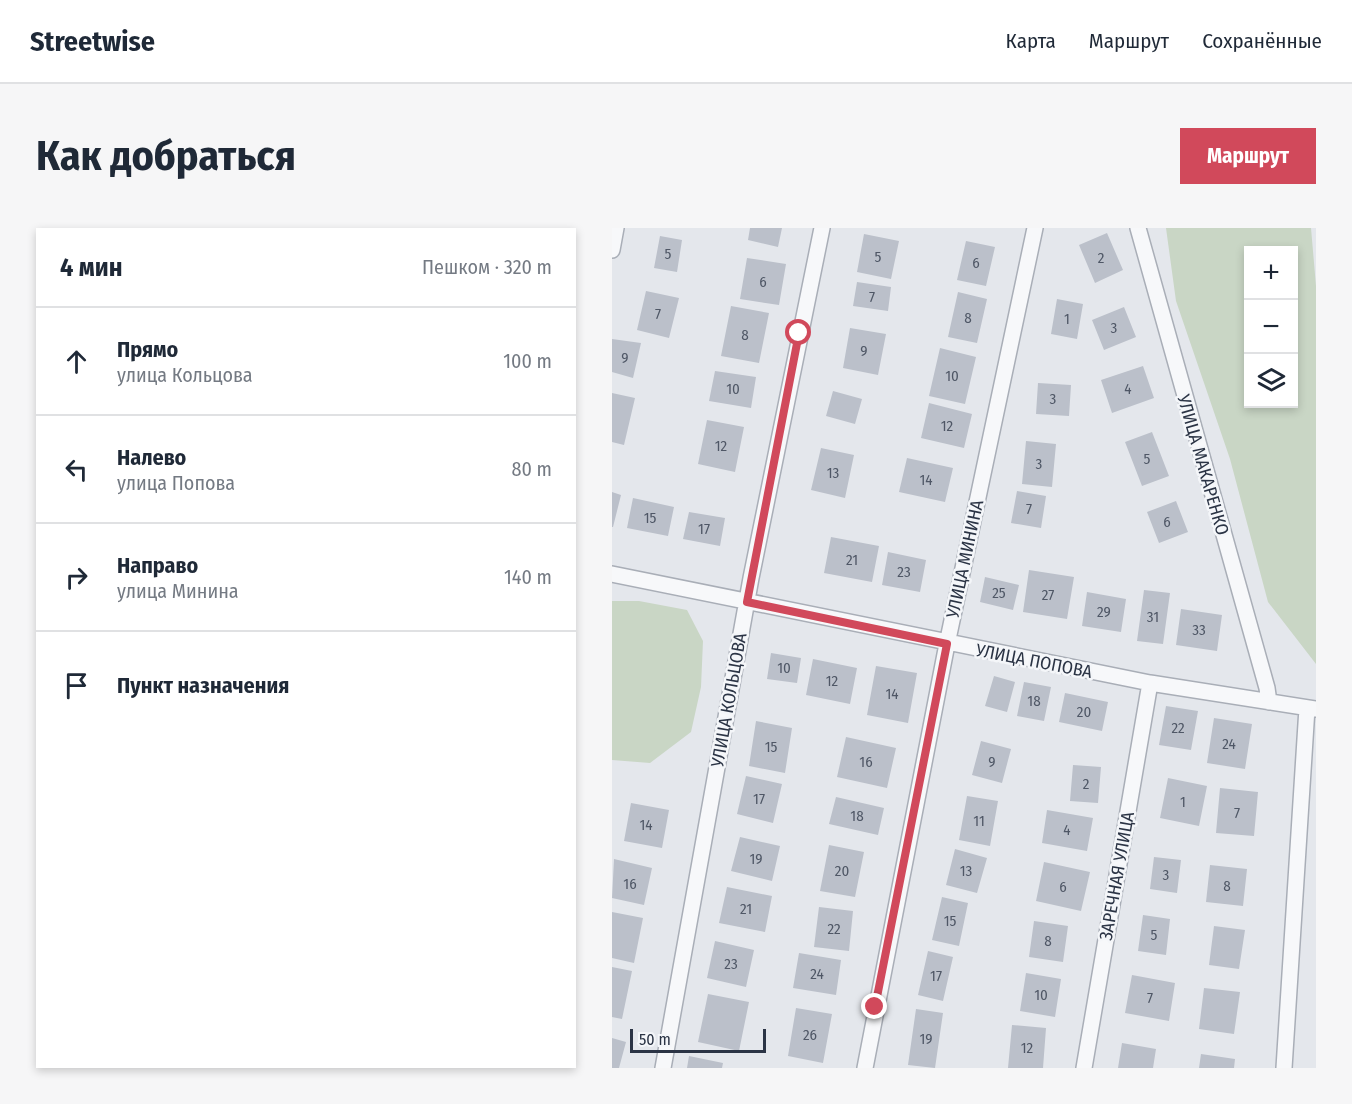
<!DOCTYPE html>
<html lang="ru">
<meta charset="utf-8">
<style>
:root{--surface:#fff;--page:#f6f6f7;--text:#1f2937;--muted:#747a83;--line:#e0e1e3;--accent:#d1495b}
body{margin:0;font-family:"Fira Sans Condensed",sans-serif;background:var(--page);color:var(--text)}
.controls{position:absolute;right:18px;top:18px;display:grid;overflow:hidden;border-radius:0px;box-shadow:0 3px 9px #0003}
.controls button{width:54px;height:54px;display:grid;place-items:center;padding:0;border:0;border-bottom:2px solid var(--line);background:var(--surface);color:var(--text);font:30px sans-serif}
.scale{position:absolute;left:18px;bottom:15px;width:136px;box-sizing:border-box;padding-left:6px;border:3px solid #2b3445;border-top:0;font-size:16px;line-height:21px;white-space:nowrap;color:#2b3445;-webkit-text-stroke:4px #f4f6f9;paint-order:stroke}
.stop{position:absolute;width:18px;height:18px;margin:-14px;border:4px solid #d1495b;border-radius:50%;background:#fff}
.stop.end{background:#d1495b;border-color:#fff;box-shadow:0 2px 6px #0008}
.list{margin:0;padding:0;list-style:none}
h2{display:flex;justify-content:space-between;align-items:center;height:78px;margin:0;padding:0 24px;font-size:26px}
h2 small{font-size:20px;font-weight:400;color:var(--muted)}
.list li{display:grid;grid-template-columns:39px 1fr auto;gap:18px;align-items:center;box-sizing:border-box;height:108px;padding:0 24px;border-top:2px solid var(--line)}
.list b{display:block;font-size:22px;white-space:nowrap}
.list p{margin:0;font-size:20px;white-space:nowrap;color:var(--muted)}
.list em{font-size:20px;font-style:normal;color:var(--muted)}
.icon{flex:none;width:33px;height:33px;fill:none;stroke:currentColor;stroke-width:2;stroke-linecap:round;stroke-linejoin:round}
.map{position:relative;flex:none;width:704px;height:840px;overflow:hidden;border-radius:0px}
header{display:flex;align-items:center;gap:36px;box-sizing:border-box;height:84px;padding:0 30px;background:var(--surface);border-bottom:2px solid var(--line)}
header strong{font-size:28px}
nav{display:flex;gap:33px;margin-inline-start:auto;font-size:21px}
.intro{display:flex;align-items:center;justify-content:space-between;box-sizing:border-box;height:144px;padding:0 36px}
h1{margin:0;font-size:42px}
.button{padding:15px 27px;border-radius:0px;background:var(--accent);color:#fff;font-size:21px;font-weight:700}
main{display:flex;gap:36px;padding:0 36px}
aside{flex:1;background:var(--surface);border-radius:0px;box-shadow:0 3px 9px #0003}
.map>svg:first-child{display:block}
.green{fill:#c9d6c5;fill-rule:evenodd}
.building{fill:#bbc0ca}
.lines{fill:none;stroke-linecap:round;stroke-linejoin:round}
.street-casing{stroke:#a9aeb7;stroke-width:18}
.street{stroke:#f7f8fa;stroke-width:15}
.route{stroke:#d1495b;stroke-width:8}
.labels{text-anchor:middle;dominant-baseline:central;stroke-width:5;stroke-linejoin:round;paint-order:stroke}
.number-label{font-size:15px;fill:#4f5766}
.street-label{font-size:18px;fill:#2b3445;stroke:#f4f6f9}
</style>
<header>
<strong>Streetwise</strong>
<nav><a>Карта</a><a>Маршрут</a><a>Сохранённые</a></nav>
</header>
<div class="intro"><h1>Как добраться</h1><a class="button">Маршрут</a></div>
<main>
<aside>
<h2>4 мин<small>Пешком · 320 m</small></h2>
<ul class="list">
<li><svg class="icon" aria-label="ahead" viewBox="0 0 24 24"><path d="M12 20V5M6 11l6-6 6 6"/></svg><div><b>Прямо</b><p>улица Кольцова</p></div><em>100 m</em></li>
<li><svg class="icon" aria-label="left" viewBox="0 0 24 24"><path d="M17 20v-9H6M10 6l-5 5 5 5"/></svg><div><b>Налево</b><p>улица Попова</p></div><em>80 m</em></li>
<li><svg class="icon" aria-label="right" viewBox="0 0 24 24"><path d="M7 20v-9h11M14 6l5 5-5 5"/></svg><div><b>Направо</b><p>улица Минина</p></div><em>140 m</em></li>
<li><svg class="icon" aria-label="arrive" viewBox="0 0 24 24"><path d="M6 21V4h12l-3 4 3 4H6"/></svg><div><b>Пункт назначения</b></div></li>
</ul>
</aside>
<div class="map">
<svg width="704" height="840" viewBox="0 0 704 840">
<rect width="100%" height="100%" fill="#e4e7ec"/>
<path class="green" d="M 554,0 L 699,0 L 704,58 L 704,436 L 656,374 L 618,231 L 564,73 ZM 636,22 L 682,22 L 682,176 L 636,176 Z
M 0,373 L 27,373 L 75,382 L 91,413 L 89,459 L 79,504 L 38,535 L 0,532 Z"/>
<path class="building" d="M 138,0 L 170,0 L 166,19 L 136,12 Z
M 495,5 L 511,42 L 483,55 L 467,17 Z
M 252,6 L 287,13 L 279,51 L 245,44 Z
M 48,8 L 70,12 L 65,44 L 42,40 Z
M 354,13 L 383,19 L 374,58 L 345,52 Z
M 135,30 L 174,36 L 167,77 L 128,71 Z
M 245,54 L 279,59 L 276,83 L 241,78 Z
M 34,63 L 67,70 L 57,110 L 25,102 Z
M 346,64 L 375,71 L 365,115 L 336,109 Z
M 445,71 L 471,76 L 465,111 L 439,106 Z
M 119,78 L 157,85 L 147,135 L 109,128 Z
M 512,79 L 524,109 L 492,122 L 480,92 Z
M 238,100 L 274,106 L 266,147 L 231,140 Z
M 0,111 L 29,115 L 21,150 L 0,144 Z
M 328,120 L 364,129 L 353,176 L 317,168 Z
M 531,138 L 542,170 L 500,185 L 489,152 Z
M 103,143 L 144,149 L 139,180 L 97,173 Z
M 426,155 L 459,157 L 457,188 L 424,186 Z
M 221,163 L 250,171 L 243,196 L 214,188 Z
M 0,165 L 23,170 L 12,217 L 0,214 Z
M 317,175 L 360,186 L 352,220 L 309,210 Z
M 95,192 L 132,199 L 123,244 L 86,236 Z
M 540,204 L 557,248 L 530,258 L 513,214 Z
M 414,213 L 444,216 L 440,259 L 410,256 Z
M 209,220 L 242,227 L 233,270 L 199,262 Z
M 295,230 L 341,240 L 333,274 L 287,264 Z
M 405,263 L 434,268 L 429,300 L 399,295 Z
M 0,264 L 9,267 L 1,299 L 0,299 Z
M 21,270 L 62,279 L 56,308 L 15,300 Z
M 564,273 L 576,304 L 547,315 L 535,284 Z
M 77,284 L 113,290 L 108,318 L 71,311 Z
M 219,309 L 267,318 L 260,354 L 212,345 Z
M 276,324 L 314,332 L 308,364 L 270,357 Z
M 417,342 L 462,349 L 455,391 L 411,384 Z
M 373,349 L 407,357 L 401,382 L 368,374 Z
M 532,362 L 558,365 L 551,416 L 525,413 Z
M 475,364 L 514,371 L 509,404 L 470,398 Z
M 569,381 L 610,387 L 605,423 L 564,417 Z
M 159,425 L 189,430 L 185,455 L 155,451 Z
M 201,431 L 245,440 L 238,476 L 194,467 Z
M 264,438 L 305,445 L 296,495 L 255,487 Z
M 382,448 L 403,454 L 395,484 L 373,478 Z
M 412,454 L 439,459 L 432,493 L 405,488 Z
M 453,465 L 496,474 L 490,503 L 447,494 Z
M 554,478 L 586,483 L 579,522 L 547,517 Z
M 602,490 L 640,496 L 633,541 L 595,535 Z
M 144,493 L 180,500 L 173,545 L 137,538 Z
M 234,509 L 284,520 L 275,560 L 225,549 Z
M 369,513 L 399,521 L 390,555 L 360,547 Z
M 461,537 L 489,539 L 486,575 L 458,573 Z
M 134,548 L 170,556 L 161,595 L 125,586 Z
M 556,550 L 595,558 L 587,598 L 548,590 Z
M 608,560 L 646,564 L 642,608 L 604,605 Z
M 355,568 L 386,573 L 378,618 L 347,612 Z
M 224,569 L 272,580 L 266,607 L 217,596 Z
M 19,575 L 57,582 L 50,620 L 12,613 Z
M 435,582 L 481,590 L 475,623 L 430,615 Z
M 128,609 L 168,618 L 160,653 L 119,643 Z
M 217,617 L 252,624 L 243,669 L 208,663 Z
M 343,621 L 375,630 L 365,665 L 334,657 Z
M 542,629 L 569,632 L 565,665 L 538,661 Z
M 2,631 L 40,640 L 32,677 L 0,670 Z
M 432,634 L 478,644 L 469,683 L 424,673 Z
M 598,637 L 635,641 L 631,678 L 594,674 Z
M 115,659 L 160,668 L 153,704 L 107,695 Z
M 330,669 L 356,675 L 347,718 L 320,712 Z
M 207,679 L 241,683 L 237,723 L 202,719 Z
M 0,684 L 31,690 L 22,735 L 0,730 Z
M 531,687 L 558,691 L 554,727 L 526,723 Z
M 422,693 L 456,698 L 451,734 L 417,729 Z
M 602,698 L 633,702 L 627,741 L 597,737 Z
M 103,713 L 142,722 L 134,759 L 95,750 Z
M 316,723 L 341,729 L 331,773 L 306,767 Z
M 187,725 L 229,732 L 224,767 L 181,760 Z
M 0,739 L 20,743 L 10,791 L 0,789 Z
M 414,745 L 449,751 L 443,789 L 408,783 Z
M 520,747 L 563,755 L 557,793 L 513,785 Z
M 592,760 L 628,764 L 622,806 L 587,801 Z
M 96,766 L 137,774 L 127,823 L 86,814 Z
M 184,780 L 220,786 L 211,835 L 176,828 Z
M 304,781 L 331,785 L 323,840 L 296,837 Z
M 400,797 L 434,800 L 431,840 L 396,840 Z
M 0,810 L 14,814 L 7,840 L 0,840 Z
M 510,815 L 544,821 L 541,840 L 506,840 Z
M 589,826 L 623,831 L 622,840 L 587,840 Z
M 77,828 L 111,835 L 110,840 L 75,840 Z"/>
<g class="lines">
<defs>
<path id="street" d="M 526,0 L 655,460 L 657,474
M 0,22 L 4,0
M 0,346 L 538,455 L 704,481
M 51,840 L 139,350 L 210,0
M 253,840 L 335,416 L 423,0
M 472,840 L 538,455
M 672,840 L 695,480"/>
</defs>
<use href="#street" class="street-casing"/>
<use href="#street" class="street"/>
</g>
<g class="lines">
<path class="route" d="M 187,105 L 135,374 L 335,416 L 263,779"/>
</g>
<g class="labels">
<g class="number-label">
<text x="56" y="26">5</text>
<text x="266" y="29">5</text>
<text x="489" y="30">2</text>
<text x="364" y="35">6</text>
<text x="151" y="54">6</text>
<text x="260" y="69">7</text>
<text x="46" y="86">7</text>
<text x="356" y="90">8</text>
<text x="455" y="91">1</text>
<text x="502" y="100">3</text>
<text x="133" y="107">8</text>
<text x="252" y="123">9</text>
<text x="13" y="130">9</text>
<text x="340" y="148">10</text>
<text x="121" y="161">10</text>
<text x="516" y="161">4</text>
<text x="441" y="171">3</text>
<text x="335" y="198">12</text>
<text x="109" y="218">12</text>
<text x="535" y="231">5</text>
<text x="427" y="236">3</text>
<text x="221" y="245">13</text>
<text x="314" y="252">14</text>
<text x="417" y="281">7</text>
<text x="38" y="290">15</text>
<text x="555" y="294">6</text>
<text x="92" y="301">17</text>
<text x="240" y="332">21</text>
<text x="292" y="344">23</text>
<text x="387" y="365">25</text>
<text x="436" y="367">27</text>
<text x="492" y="384">29</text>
<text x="541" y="389">31</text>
<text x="587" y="402">33</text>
<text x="172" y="440">10</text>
<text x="220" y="453">12</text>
<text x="280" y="466">14</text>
<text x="422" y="473">18</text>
<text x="472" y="484">20</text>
<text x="566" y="500">22</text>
<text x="617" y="516">24</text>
<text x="159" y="519">15</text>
<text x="254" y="534">16</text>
<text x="380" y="534">9</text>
<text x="474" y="556">2</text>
<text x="147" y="571">17</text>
<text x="571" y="574">1</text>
<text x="625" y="585">7</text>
<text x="245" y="588">18</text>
<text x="367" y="593">11</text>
<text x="34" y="597">14</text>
<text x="455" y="602">4</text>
<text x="144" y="631">19</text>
<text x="230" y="643">20</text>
<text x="354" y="643">13</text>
<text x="554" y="647">3</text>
<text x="18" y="656">16</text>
<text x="615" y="658">8</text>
<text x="451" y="659">6</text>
<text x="134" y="681">21</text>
<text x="338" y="693">15</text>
<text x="222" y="701">22</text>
<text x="542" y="707">5</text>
<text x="436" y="713">8</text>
<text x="119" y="736">23</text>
<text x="205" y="746">24</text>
<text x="324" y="748">17</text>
<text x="429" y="767">10</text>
<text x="538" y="770">7</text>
<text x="198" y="807">26</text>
<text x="314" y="811">19</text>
<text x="415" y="820">12</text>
</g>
<g class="street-label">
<text transform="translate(591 237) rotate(74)">УЛИЦА МАКАРЕНКО</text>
<text transform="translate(353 331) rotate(-78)">УЛИЦА МИНИНА</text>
<text transform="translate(422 433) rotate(11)">УЛИЦА ПОПОВА</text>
<text transform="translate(117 472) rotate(-80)">УЛИЦА КОЛЬЦОВА</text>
<text transform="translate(505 648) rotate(-80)">ЗАРЕЧНАЯ УЛИЦА</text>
</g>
</g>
</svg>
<div class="controls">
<button>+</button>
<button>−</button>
<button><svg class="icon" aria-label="layers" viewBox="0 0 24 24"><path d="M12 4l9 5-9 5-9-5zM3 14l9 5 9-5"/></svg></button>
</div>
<div class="scale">50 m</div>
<div class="stop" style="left:187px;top:105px"></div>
<div class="stop end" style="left:263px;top:779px"></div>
</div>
</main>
